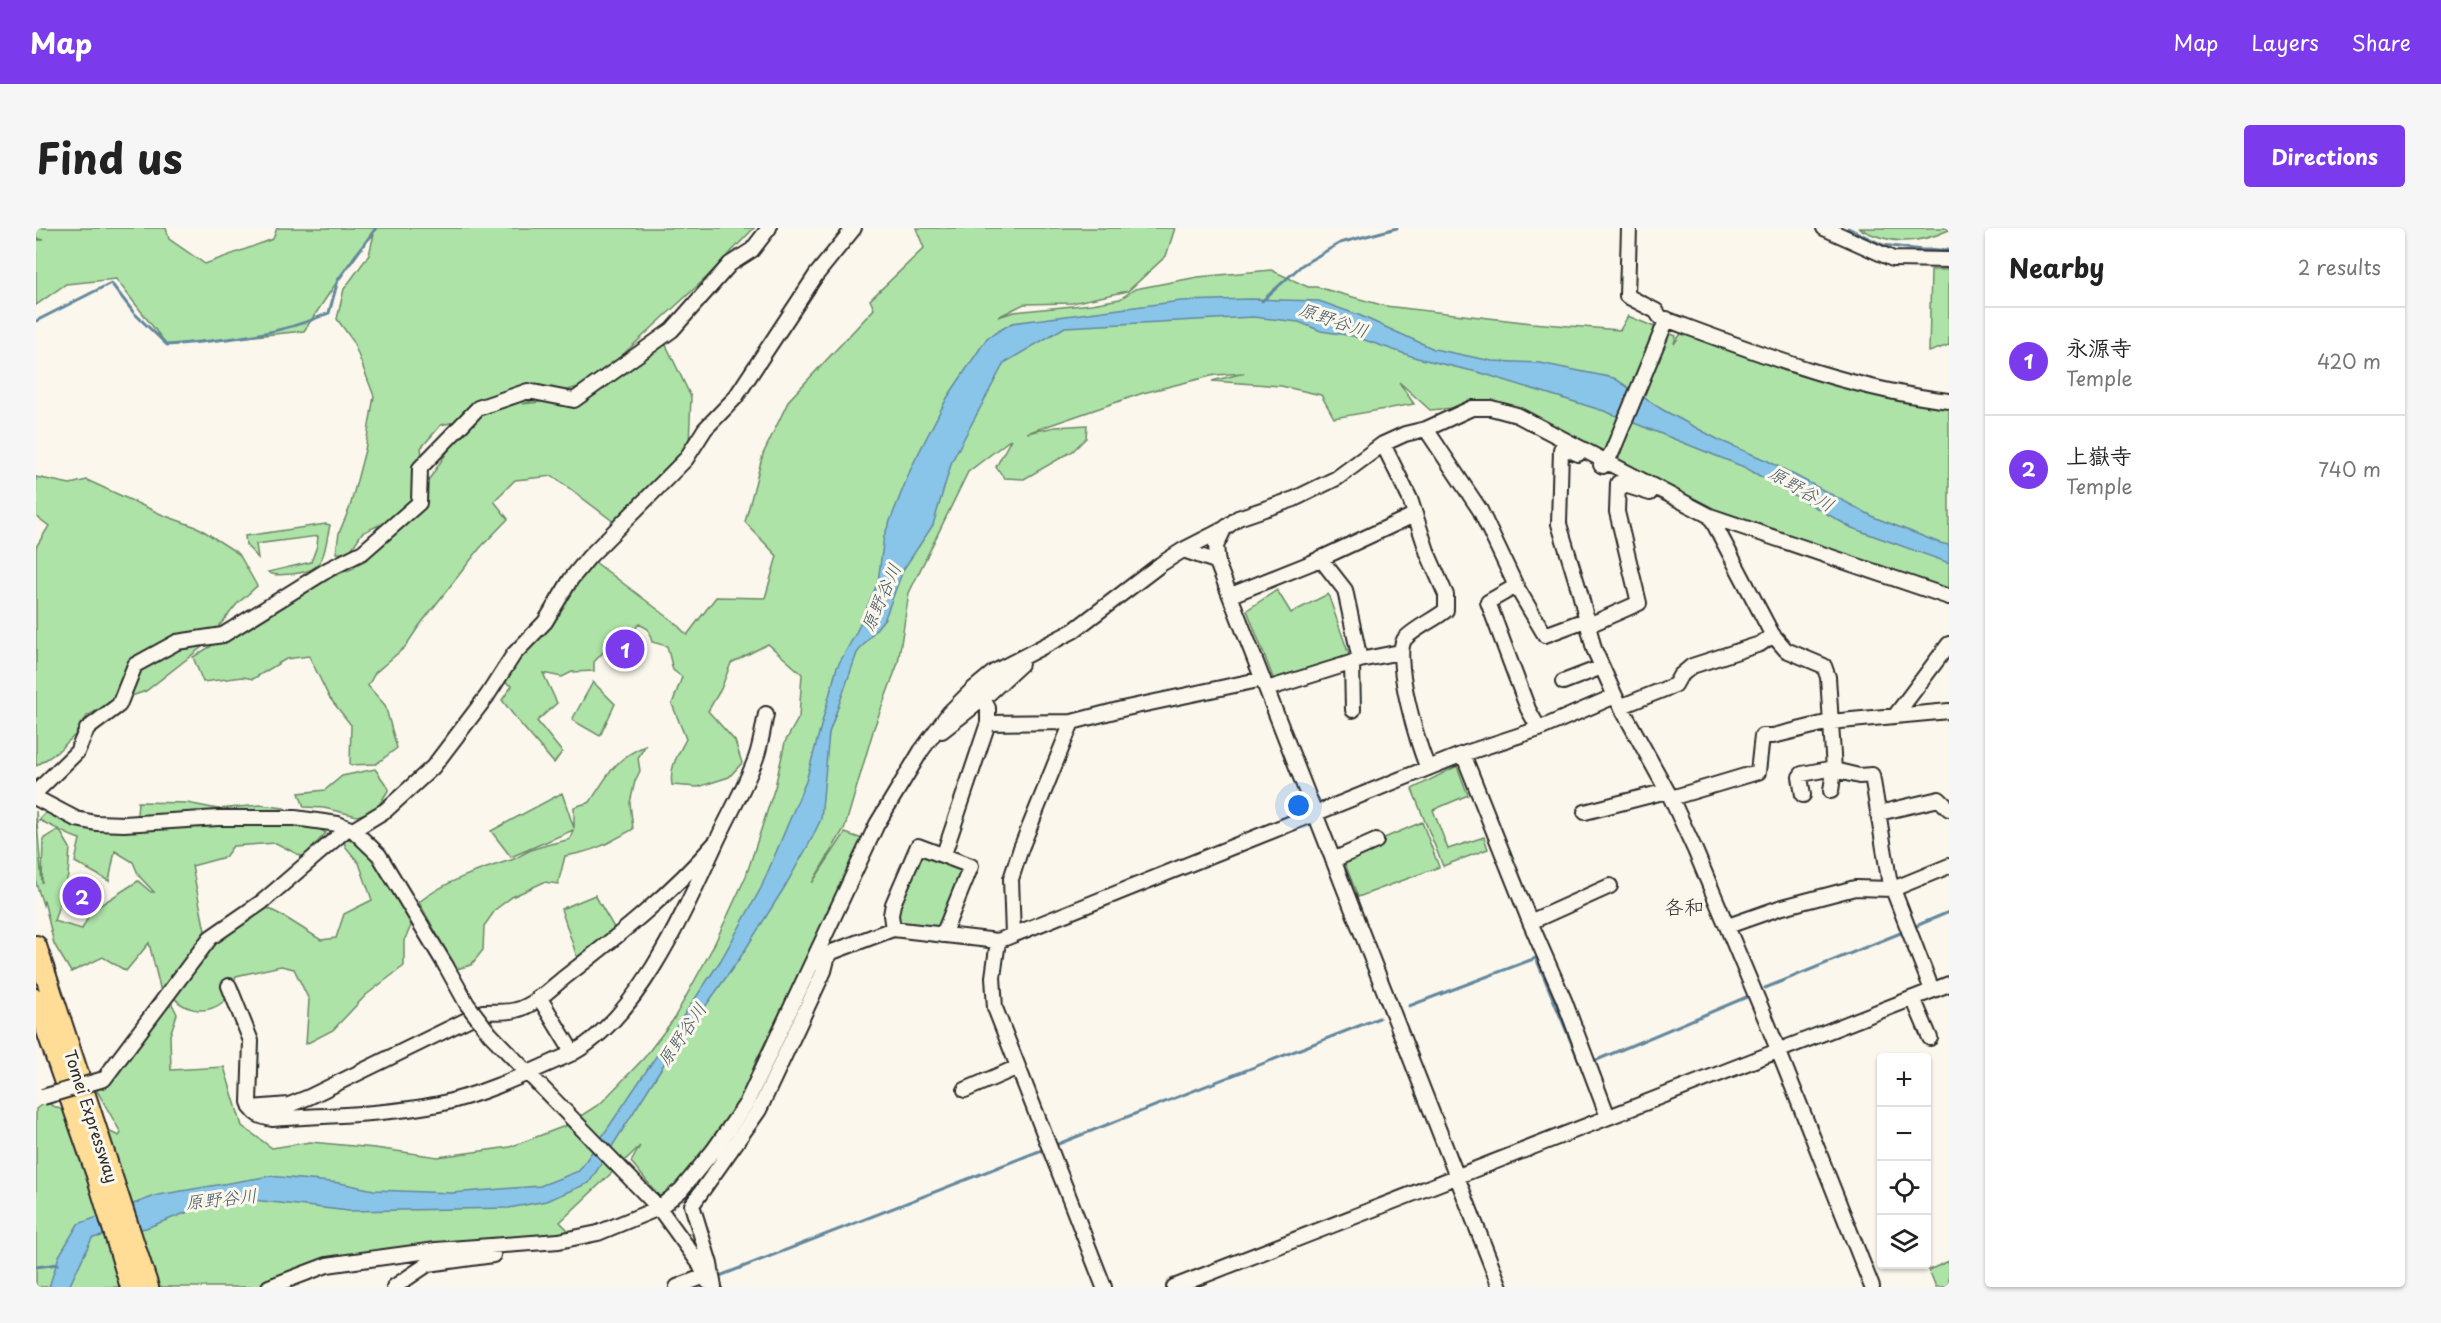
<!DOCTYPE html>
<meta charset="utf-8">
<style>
:root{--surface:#fff;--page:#f6f6f6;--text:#222;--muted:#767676;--line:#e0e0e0;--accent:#7c3aed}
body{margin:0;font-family:"Playpen Sans","Klee One",sans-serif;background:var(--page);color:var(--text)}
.controls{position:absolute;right:18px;bottom:18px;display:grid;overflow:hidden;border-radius:6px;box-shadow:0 2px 4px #0004}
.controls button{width:54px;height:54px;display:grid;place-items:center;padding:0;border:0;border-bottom:2px solid var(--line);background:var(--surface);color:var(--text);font:30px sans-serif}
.you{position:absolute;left:1263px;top:578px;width:21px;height:21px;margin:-15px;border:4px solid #fff;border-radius:50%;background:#1a73e8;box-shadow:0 0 0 9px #1a73e833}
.badge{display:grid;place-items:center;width:39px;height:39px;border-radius:50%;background:var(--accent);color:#fff;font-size:20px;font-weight:700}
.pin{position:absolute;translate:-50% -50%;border:3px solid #fff;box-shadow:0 2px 6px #0006}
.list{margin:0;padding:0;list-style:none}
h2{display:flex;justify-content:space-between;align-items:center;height:78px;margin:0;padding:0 24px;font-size:26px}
h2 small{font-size:20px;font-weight:400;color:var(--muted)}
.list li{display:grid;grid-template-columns:39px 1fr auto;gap:18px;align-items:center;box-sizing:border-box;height:108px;padding:0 24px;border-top:2px solid var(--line)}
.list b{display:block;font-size:22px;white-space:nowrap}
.list p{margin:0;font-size:20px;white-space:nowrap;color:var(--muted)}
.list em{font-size:20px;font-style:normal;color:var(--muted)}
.icon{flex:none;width:33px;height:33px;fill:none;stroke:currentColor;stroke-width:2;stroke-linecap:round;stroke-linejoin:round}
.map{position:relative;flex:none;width:1913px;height:1059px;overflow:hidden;border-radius:6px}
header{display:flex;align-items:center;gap:36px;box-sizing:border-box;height:84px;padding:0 30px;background:var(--accent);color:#fff}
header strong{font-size:28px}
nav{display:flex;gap:33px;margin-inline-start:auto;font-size:21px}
.intro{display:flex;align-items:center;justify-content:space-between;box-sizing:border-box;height:144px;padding:0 36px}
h1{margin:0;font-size:42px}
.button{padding:15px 27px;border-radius:6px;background:var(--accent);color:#fff;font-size:21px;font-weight:700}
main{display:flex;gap:36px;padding:0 36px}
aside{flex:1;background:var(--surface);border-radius:6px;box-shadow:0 2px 4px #0004}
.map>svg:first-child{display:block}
.green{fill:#ade3a6;stroke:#6c8768;stroke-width:1.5;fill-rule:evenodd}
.water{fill:#89c5e9;stroke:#63879d;stroke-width:1.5}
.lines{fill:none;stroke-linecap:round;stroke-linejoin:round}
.stream{stroke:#63879d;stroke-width:3}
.minor-casing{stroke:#2b2b2b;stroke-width:18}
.highway-casing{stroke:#2b2b2b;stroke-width:24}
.minor{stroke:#fbf7ec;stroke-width:14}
.highway{stroke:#ffdd96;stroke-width:20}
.minor-bridge-casing{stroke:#2b2b2b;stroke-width:18;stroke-linecap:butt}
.minor-bridge{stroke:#fbf7ec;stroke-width:14}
.labels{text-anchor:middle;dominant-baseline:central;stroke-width:6;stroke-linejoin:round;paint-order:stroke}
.street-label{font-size:16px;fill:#2b2b2b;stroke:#fbf7ec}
.water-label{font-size:18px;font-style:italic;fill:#475964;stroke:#fbf7ec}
.quarter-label{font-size:20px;fill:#2b2b2b;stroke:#fbf7ec}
</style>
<header>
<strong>Map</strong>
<nav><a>Map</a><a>Layers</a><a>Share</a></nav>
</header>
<div class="intro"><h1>Find us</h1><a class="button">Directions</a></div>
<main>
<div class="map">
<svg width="1913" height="1059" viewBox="0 0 1913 1059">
<rect width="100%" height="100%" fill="#fbf7ec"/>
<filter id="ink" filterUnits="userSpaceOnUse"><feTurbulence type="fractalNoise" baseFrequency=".0167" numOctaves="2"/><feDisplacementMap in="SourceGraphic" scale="12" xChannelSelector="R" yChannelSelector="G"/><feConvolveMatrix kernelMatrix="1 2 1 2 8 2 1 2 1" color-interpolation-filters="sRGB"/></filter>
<g filter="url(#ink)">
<path class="green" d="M 0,0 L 130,0 L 133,11 L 169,36 L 237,11 L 241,0 L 718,0 L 670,50 L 568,144 L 613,119 L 630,117 L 655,169 L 653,216 L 578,294 L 517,248 L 479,252 L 458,273 L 472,291 L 444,320 L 383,398 L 369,419 L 339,445 L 332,458 L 349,477 L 361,520 L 340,536 L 314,537 L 315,497 L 293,469 L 273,428 L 250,431 L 217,451 L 207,449 L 167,454 L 157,429 L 190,409 L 217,396 L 272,358 L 318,340 L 320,333 L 343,297 L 326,305 L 313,325 L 300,325 L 303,305 L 314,279 L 329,222 L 338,168 L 317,113 L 301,91 L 308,61 L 333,27 L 338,6 L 319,27 L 268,103 L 131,117 L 80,51 L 30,56 L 0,77 L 0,12 L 8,12 L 0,10 ZM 545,158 L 535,165 L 531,171 L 486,176 ZM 433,191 L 390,256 L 385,220 L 405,197 Z
M 880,0 L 1139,0 L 1130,28 L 1092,63 L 1036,75 L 988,76 L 962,89 L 978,84 L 1056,76 L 1084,71 L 1099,61 L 1162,49 L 1235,42 L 1272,59 L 1281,59 L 1349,78 L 1496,95 L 1584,102 L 1592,88 L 1640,108 L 1638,116 L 1646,104 L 1759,146 L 1888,170 L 1913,170 L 1913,368 L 1674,288 L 1465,176 L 1394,182 L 1363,154 L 1378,176 L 1298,190 L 1285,167 L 1245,158 L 1176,153 L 1208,145 L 1179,147 L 1107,165 L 991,205 L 1019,199 L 1051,197 L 1050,210 L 1037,223 L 988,251 L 968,250 L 960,239 L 975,211 L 932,244 L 873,365 L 862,435 L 838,500 L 809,599 L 776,655 L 809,605 L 829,612 L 720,833 L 702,878 L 640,957 L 624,969 L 595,934 L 604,918 L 524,994 L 536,1006 L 326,1032 L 234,1059 L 0,1059 L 0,881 L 9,874 L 83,908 L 85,905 L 60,861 L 134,772 L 141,786 L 134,807 L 135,842 L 188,839 L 206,898 L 236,920 L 274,914 L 339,920 L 402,929 L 474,919 L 529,898 L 565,875 L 608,830 L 637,792 L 677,719 L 710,648 L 739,559 L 749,514 L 763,489 L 766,446 L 732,416 L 695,435 L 685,461 L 672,483 L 699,513 L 706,535 L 693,549 L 662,559 L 636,557 C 633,539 642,527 650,511 L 636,476 L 646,449 L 637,442 L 631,418 L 616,414 L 612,401 L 603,396 L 590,411 L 582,408 L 558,434 L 558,443 L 536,444 L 526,449 L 507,445 L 521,475 L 501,493 L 526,524 L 518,535 L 482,493 L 466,472 L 476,458 L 464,452 L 555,331 L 637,393 L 651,407 L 680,369 L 729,370 L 741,328 L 709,294 L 727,226 L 753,172 L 838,81 L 834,72 L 888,20 Z
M 1822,0 L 1913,0 L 1913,2 C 1880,17 1854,17 1822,0 Z
M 1895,42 L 1913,42 L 1913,117 L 1893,124 Z
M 0,249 L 34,256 L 51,252 L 127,287 L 163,300 L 203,326 L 221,358 L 201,376 L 166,419 L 110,463 L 72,476 L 51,488 L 41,505 L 20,525 L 0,538 L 0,319 L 13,298 L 0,288 Z
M 290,296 L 294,297 C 287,327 290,344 255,346 C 246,346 239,349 232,344 L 275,334 L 281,318 L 282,308 L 220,316 L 222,330 L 210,317 L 209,308 Z
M 1241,362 L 1255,385 L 1292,366 L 1313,427 L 1239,455 L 1211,382 Z
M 557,454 L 579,476 L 564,508 L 536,492 Z
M 609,518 L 602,530 L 604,543 L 599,553 L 594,575 L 597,601 C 571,616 559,623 529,628 L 522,656 L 508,654 L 476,669 L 460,681 L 448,698 L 447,722 L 435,737 L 420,741 L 383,674 C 410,653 440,643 472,633 C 480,631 486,626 493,623 C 506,617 521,615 534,611 L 537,602 L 475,629 L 455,603 L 526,565 L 538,600 L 538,579 L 554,574 C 572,547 578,531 609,518 Z
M 1421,538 L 1432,567 L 1397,582 L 1412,621 L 1448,609 L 1452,621 L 1407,638 L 1376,561 Z
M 339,541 L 353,561 L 340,582 L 321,588 L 288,580 L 268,579 L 263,565 L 289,562 L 306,548 Z
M 102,574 L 151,575 L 182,581 L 224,577 L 248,580 L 290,605 L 267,629 L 240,615 L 197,618 L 189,629 L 156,638 L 171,713 L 228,678 L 247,688 L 285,712 L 300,710 L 308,686 L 336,672 L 323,635 L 309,618 L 308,611 L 325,614 L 338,630 L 374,692 L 375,698 L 368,713 L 368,738 L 330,767 L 297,802 L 270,816 L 273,772 L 258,741 L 245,738 L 200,748 C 197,756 193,769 187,774 C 169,788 145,783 134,764 L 127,772 L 113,715 L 90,743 L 67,729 L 35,744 L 18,716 L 8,672 L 7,677 L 0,655 L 0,583 L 6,655 L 7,611 L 23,601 L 34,620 L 32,647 L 18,693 L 46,701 L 55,683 L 102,653 L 115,664 L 118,664 L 103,648 L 97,634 L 79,623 L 73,653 L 39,634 L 44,611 C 34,609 15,597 3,592 L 9,585 L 88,596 L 101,587 Z
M 1386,594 L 1403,639 L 1322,669 L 1306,628 Z
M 883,621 L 932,638 L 905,704 L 860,699 L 858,688 Z
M 559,667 L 580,703 L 542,732 L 525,681 Z
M 1913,1033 L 1913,1059 L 1900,1059 L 1893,1042 Z"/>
<path class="water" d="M 1214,71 L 1283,73 L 1325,88 L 1398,121 L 1456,133 L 1504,135 L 1578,150 L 1627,182 L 1683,212 L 1732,233 L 1840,290 L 1904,315 L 1913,317 L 1913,335 L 1816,300 L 1708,239 L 1568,183 L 1445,145 L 1381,130 L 1317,108 L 1285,103 L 1263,94 L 1217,89 L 1029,99 L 968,135 L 916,233 L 897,297 L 867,342 L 849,390 L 821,425 L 793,505 L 785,591 L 773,616 L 748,660 L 704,730 L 628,836 L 553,955 L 510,973 L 473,980 L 313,983 L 191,969 L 110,1000 L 56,1010 L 33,1059 L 13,1059 L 23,1028 L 42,996 L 122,967 L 234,948 L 304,955 L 338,962 L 416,965 L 504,958 L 543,943 L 685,732 L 725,660 L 770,553 L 801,439 L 820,405 L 842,354 L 848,308 L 876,238 L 911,170 L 951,110 L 976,95 L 1145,73 Z"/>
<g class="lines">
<path class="stream" d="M 1812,0 L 1847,17 L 1886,22 L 1913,22
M 1226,73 L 1266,37 L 1304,15 L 1361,0
M 0,93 L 75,55 L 98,85 L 131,117 C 187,112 241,108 293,85 L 302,52 L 340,0
M 1880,698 L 1913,684
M 1729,760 L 1867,704
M 1373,778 L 1500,730 L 1543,833
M 1556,834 L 1713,768
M 1022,916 L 1343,790
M 0,1039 L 22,1036
M 681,1049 L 1006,922"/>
<defs>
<path id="minor" d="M 1593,0 L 1591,68 L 1620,83 L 1624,89 C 1719,124 1812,161 1913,173
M 1788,0 L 1857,31 L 1913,32
M 1390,201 L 1444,282 L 1480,358 L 1509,407 L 1552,391
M 1347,216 L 1374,271 L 1392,326 L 1410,367 L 1410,382 C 1400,391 1375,402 1368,412 C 1357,432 1382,519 1392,540
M 1542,226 L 1531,221 L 1525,221 L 1523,296 L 1544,365 L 1558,421 L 1579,468 L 1635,570 L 1659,622 L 1731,794 L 1836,1059
M 1565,237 L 1567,238 L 1576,224 L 1631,91
M 1674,288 L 1736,406 L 1750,422 L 1788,438 L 1792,449 L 1798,542 L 1823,548 L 1836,547 L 1853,651 L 1896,762
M 1188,301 L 1180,318 L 1182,337 L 1464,1059
M 1147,322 L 1182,334
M 1284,330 L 1309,362 L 1324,432
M 1480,358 L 1452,374 L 1492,481 L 1503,501
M 1195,367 L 1275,335 L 1378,287
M 1553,397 L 1603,375 L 1581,284 L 1582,255 L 1614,265
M 1316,435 L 1317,482
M 1527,454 L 1566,439
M 1231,461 L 1324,432 L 1364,424
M 1586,478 L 1639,457 L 1644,448 L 1656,438 L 1724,416 L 1737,407
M 1859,488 L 1913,416
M 952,495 L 1036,494 L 1086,481 L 1227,451
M 906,503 L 947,471 L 985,436
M 1427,526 L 1494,694 L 1528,772 L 1572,889
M 1795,563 L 1798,542
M 0,564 L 41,524 L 51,501 L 83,477 L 99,437 L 141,414 L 187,407 L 293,341 L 327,324 L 383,275 L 384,240 L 442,180 L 492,163 L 538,172 L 636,102 L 694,36 L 716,22 L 733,0
M 1767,567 L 1764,549 L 1766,546 L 1798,540
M 0,570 L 40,591 L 60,595 L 88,596 L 182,590 L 259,590 L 302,596 L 317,602 L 343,627 L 410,738
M 1635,570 L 1722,544 L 1726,508 L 1737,508 L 1794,494 L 1913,483
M 1549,584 L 1631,563
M 1843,585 L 1903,571 L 1913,581
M 317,602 L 350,582 L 397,539 L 451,468 L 478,426 L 509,394 L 535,351 L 553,329 L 650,231 L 669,201 L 699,170 L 780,47 L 818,0
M 908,626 L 952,495 L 952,480 L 947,471
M 1297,632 L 1340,613
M 1494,694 L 1574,658
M 1692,698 L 1743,680 L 1819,660 L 1857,661 L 1913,638
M 907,707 L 935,638 L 882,618 L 857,676 L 855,687 L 857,701 L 962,713 L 1427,526 L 1503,501 L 1579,468
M 977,707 L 975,651 L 985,620 L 1036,494
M 962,713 L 957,749 L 959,780 L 1068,1059
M 786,737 L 796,724 L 857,701
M 193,758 L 215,813 L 213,874 C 217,887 225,889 237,891 C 292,887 349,887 403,876 C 449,866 494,844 537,825 L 503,769
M 1877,770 L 1894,810
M 454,806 L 623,980 L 663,1035 L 672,1054
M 537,825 C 604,787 648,684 679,617 C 692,588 709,560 720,530 C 725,516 727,500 730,486
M 68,851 L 174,710 L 226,674 L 312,600
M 929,862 L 982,839
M 215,880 L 253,877 L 273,869 L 447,784 C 458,783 470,785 480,782 C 498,778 515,760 529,749 C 582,708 636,665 680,614
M 233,1059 L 291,1037 L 326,1032 L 400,1022 L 523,1013 L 562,1005 L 623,980 L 645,962 L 677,923 L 710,876 L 841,596 L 885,523 L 913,485 L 935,463 L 958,444 L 1037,403 L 1125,336 L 1147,322 L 1188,301 L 1202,290 L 1258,271 L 1301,250 L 1347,216 L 1369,206 L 1390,201 L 1436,180 L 1455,180 L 1481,187 L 1674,288 L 1913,369
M 358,1059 L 392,1036 L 457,1027
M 641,1059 L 669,1048
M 678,1059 L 674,1036 L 656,977 L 723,882 L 788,743 L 791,731
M 1138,1059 L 1913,756"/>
<path id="highway" d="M 0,718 L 112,1059
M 0,771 L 61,947 L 95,1059"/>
</defs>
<use href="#minor" class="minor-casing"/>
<use href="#highway" class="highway-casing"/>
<use href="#minor" class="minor"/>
<use href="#highway" class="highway"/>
<defs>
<path id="minor-bridge" d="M 410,738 L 431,776 L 454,806
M 7,869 L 68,851"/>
</defs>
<use href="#minor-bridge" class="minor-bridge-casing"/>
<use href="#minor-bridge" class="minor-bridge"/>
</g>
</g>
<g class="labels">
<g class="street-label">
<text transform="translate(56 888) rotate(72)">Tomei Expressway</text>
</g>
<g class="water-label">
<text transform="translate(1298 91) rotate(19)">原野谷川</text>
<text transform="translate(1766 260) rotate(30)">原野谷川</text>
<text transform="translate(844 369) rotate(-66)">原野谷川</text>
<text transform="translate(645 806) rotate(-56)">原野谷川</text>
<text transform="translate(185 970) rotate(-6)">原野谷川</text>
</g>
<g class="quarter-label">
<text x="1648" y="678">各和</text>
</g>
</g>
</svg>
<div class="controls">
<button>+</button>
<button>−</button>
<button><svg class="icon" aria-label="locate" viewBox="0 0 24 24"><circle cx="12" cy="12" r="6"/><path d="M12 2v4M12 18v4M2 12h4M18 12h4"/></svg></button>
<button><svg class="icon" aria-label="layers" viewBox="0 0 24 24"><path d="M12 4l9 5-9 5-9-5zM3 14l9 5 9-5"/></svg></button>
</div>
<div class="you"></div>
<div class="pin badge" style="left:589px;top:421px">1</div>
<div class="pin badge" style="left:46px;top:668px">2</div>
</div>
<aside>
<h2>Nearby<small>2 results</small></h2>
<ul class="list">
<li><span class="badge">1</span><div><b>永源寺</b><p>Temple</p></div><em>420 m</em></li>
<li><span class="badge">2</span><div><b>上嶽寺</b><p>Temple</p></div><em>740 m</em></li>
</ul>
</aside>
</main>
